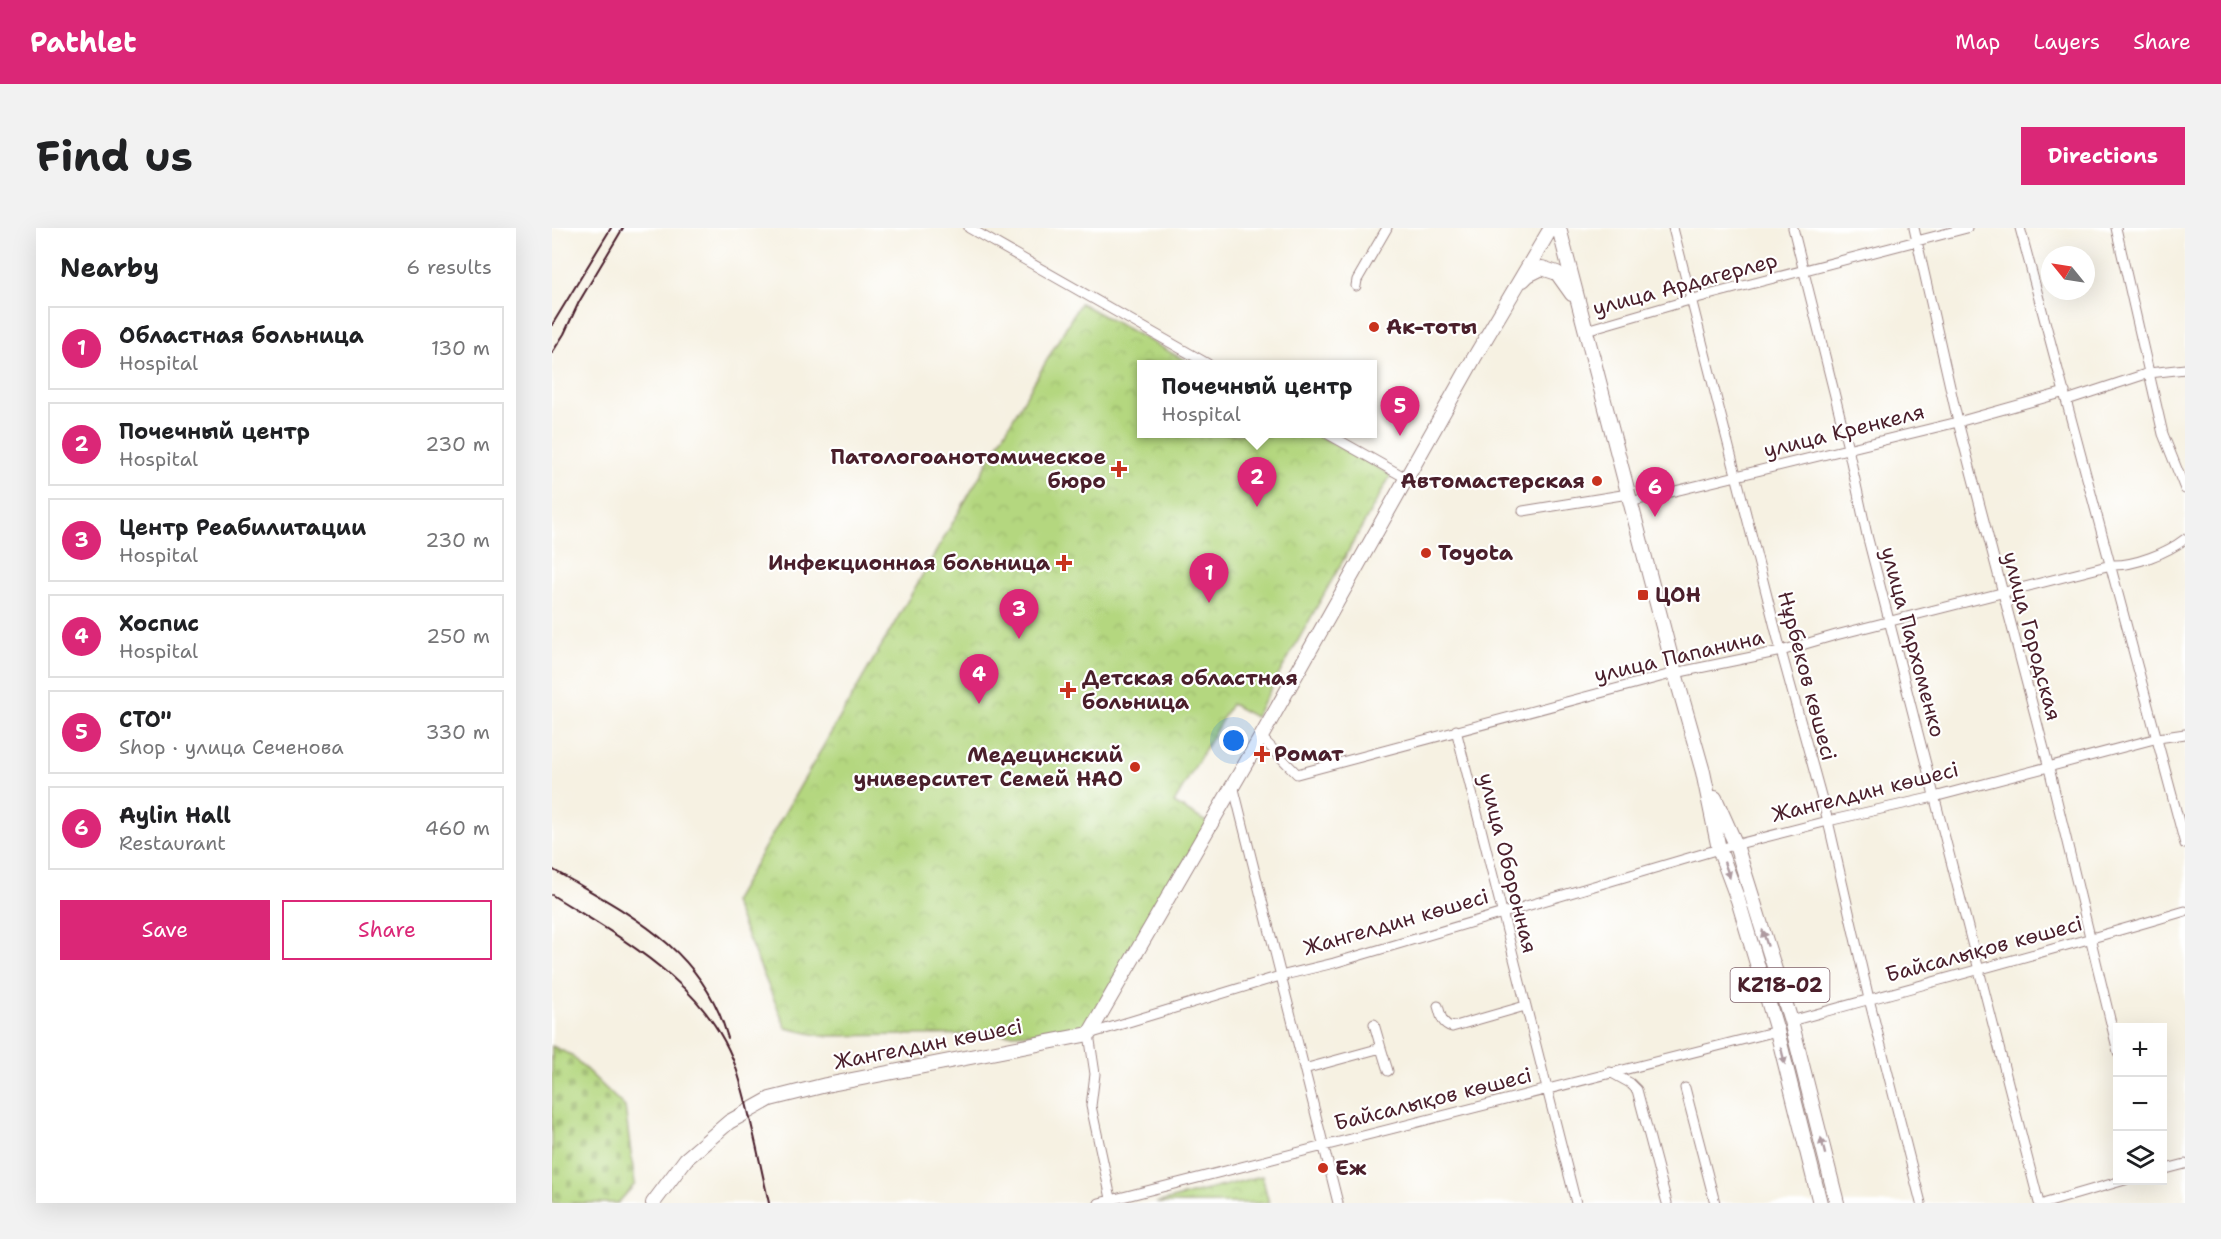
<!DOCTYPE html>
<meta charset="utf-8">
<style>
:root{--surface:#fff;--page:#f2f2f2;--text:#202124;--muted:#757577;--line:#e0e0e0;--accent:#db2777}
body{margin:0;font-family:"Shantell Sans",sans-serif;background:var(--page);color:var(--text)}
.controls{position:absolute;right:18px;bottom:18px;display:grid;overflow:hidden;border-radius:0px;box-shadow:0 6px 24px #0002}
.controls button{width:54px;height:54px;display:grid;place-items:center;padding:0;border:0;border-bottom:2px solid var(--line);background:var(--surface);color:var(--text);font:30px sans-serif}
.compass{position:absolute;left:1489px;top:18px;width:54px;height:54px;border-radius:50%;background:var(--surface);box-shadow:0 6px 24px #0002;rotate:300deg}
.you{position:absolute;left:682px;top:513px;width:21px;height:21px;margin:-15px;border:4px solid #fff;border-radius:50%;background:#1a73e8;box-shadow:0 0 0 9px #1a73e833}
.badge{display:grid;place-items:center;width:39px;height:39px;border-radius:50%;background:var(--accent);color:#fff;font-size:20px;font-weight:700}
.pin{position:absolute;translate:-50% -50px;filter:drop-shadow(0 2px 3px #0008)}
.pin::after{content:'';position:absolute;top:32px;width:21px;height:18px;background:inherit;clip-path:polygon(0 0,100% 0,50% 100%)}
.popup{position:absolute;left:585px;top:132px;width:240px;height:78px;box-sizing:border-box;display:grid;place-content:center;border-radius:0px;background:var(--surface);filter:drop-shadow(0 2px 4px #0005);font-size:20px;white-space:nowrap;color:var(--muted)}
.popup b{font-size:22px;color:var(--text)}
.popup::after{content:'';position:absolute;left:50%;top:100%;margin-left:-12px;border:12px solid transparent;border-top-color:var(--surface)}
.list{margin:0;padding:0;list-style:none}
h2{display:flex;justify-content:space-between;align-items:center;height:78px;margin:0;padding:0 24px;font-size:26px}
h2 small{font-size:20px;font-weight:400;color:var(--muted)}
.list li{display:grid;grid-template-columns:39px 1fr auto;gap:18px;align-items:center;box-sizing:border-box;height:84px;margin:0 12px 12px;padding:0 12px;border:2px solid var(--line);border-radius:0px}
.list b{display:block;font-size:22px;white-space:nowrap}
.list p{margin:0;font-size:20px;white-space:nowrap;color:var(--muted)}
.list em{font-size:20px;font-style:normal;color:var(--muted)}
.actions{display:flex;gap:12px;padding:18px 24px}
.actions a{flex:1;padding:14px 0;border:2px solid var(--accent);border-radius:0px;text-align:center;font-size:21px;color:var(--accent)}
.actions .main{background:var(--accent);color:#fff}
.icon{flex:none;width:33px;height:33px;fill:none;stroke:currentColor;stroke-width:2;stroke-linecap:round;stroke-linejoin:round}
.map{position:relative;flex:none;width:1633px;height:975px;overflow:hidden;border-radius:0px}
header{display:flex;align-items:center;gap:36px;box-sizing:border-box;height:84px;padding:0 30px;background:var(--accent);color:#fff}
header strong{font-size:28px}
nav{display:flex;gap:33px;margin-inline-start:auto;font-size:21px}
.intro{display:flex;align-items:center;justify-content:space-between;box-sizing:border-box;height:144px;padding:0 36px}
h1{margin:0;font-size:42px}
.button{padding:15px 27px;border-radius:0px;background:var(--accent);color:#fff;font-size:21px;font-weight:700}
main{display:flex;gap:36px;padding:0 36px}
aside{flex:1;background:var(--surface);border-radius:0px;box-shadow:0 6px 24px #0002}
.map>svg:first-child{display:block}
.cemetery{fill:url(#cemetery-stones);stroke:#7f7b55;stroke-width:1.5}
.park{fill:url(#park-crowns);stroke:#7f7b55;stroke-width:1.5}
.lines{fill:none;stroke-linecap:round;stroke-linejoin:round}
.minor-casing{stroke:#a08886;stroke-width:11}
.highway-casing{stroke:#a08886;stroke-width:16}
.minor{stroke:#fff;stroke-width:9}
.highway{stroke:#fff;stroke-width:14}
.rail{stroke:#4a1f2b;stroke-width:2}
.oneway{fill:#ae9aa0}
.poi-dot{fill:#c8321e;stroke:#fff;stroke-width:2}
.labels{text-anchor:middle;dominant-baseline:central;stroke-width:4.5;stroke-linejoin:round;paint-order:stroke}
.shield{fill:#fff;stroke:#80626b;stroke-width:1.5}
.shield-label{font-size:20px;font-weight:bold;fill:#4a1f2b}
.street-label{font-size:21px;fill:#4a1f2b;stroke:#fff}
.poi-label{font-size:21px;font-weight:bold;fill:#4a1f2b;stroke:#fff;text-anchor:start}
</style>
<header>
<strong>Pathlet</strong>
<nav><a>Map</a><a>Layers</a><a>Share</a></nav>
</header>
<div class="intro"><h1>Find us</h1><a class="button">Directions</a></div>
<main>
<aside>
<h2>Nearby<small>6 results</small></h2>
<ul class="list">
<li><span class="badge">1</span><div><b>Областная больница</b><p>Hospital</p></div><em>130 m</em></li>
<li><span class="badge">2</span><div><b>Почечный центр</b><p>Hospital</p></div><em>230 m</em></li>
<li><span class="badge">3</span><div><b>Центр Реабилитации</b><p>Hospital</p></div><em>230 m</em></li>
<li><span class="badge">4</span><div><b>Хоспис</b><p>Hospital</p></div><em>250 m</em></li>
<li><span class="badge">5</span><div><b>СТО&quot;</b><p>Shop · улица Сеченова</p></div><em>330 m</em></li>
<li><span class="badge">6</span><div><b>Aylin Hall</b><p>Restaurant</p></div><em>460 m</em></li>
</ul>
<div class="actions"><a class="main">Save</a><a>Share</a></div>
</aside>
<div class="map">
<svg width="1633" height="975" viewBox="0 0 1633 975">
<defs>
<pattern id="cemetery-stones" width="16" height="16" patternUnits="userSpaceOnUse" patternTransform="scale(1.5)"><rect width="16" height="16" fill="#b4d77f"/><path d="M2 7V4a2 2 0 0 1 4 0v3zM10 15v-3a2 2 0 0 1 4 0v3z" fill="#9cb86e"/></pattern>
<pattern id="park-crowns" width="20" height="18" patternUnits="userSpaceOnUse" patternTransform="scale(1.5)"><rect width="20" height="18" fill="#b4d77f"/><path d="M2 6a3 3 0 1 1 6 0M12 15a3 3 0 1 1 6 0" fill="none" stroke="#9cb86e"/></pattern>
</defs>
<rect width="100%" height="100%" fill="#fff"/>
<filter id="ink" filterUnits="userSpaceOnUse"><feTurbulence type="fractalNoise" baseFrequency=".0167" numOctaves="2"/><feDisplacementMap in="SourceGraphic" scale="12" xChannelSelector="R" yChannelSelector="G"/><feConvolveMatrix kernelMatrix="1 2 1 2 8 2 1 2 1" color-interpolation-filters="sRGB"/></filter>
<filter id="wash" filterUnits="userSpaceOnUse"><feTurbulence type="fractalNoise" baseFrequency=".008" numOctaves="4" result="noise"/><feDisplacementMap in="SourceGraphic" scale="24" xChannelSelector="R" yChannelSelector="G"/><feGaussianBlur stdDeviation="1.35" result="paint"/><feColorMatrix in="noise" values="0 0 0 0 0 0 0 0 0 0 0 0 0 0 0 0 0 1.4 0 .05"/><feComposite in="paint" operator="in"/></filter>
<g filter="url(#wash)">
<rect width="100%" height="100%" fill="#f6f1e2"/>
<path class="cemetery" d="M 0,818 L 19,827 L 73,879 L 83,956 L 66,975 L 0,975 Z"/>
<path class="park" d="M 528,75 L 640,136 L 590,136 L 590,206 L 764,206 L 839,247 L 703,489 L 679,476 L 622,575 L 656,595 L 535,801 L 518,805 L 270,808 L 234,800 L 181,674 Z
M 710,948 L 717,975 L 604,975 Z"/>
</g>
<g filter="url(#ink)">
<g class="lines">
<defs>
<path id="minor" d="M 417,0 L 656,136
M 1121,0 L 1229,423 L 1276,593 L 1317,771 L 1369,975
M 1241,0 L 1296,220 L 1315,307 L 1487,975
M 1362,0 L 1406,194 L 1497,540 L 1566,824
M 1468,0 L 1633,616
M 1564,0 L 1611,206 L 1633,261
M 804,58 L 805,52 L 835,0
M 1034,102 L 1141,71 L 1415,0
M 1515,172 L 1597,145 L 1633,141
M 776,206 L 854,250
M 1078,274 L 1406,194 L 1513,164
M 971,283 L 1076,266
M 904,502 L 1024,975
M 709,509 L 745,546 L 1123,445 L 1229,423 L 1284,407 L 1559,337 C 1582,338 1615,325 1633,311
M 681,557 L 786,975
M 886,778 C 889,787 889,796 900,799 L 973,778
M 1239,793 C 1371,756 1503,722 1633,683
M 829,820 L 836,843
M 752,841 L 829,820 L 822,796
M 1058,844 L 1078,855 L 1085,862 L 1115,975
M 1133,860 L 1163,975
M 1610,942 L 1633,936
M 547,975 L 1225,803
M 560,975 L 539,878 L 543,846 L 537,806 L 728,748 L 782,735 L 1167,621 L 1276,593 L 1382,569 L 1606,510 L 1633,506
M 1494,975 L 1573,952"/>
<path id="highway" d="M 1007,0 L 1123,445 L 1151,544 L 1167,621 L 1186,672 L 1225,803 L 1268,975
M 971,52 L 976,47 L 990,40 L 1005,45 L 1020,66
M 1163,570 L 1184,617 L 1239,793 L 1285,975
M 101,975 L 134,931 L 177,894 L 218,871 L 274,857 L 537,806 L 709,509 L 922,130 L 999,0"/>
</defs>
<use href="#minor" class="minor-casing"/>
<use href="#highway" class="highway-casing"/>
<use href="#minor" class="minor"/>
<use href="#highway" class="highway"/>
<path class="rail" d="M 0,97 L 59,0
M 0,125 L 12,106 L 27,74 L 71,0
M 0,641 C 75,685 150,719 176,810
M 0,667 C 72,712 160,759 186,846 C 199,888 207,932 217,975"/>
</g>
<defs><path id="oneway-solid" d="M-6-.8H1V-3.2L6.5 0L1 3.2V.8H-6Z" transform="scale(1.5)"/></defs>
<g class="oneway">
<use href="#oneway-solid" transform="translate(1175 642) rotate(70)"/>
<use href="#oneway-solid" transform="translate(1213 710) rotate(-108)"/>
<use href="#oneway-solid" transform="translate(1231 828) rotate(76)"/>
<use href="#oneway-solid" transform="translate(1271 918) rotate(-104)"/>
</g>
</g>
<g class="poi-dot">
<circle cx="822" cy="99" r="6"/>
<path d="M564 232h6v6h6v6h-6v6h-6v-6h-6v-6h6z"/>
<circle cx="1045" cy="253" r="6"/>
<circle cx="874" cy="325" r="6"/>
<path d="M509 326h6v6h6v6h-6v6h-6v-6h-6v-6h6z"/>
<rect x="1085" y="361" width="12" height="12" rx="3"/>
<path d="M513 453h6v6h6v6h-6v6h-6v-6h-6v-6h6z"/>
<path d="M707 517h6v6h6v6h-6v6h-6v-6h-6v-6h6z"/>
<circle cx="583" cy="539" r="6"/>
<circle cx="771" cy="940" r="6"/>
</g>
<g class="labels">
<rect class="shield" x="1178.5" y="740" width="99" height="34" rx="4.5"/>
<g class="shield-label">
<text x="1228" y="757">KZ18-02</text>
</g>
<g class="street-label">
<text transform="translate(1133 56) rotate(-15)">улица Ардагерлер</text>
<text transform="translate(1292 203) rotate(-14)">улица Кренкеля</text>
<text transform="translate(1480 408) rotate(75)">улица Городская</text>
<text transform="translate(1361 414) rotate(75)">улица Пархоменко</text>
<text transform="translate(1127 428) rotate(-13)">улица Папанина</text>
<text transform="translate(1255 448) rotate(75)">Нұрбеков көшесі</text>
<text transform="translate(1313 564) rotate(-14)">Жангелдин көшесі</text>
<text transform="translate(956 635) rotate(76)">улица Оборонная</text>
<text transform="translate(844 694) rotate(-16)">Жангелдин көшесі</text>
<text transform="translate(1432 721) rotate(-15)">Байсалықов көшесі</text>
<text transform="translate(376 816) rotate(-11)">Жангелдин көшесі</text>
<text transform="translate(881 871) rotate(-14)">Байсалықов көшесі</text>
</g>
<g class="poi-label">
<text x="834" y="99">Ак-тоты</text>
<text x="554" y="229" text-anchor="end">Патологоанотомическое<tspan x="554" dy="24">бюро</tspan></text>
<text x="1033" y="253" text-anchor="end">Автомастерская</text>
<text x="886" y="325">Toyota</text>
<text x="498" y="335" text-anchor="end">Инфекционная больница</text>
<text x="1103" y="367">ЦОН</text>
<text x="530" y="450">Детская областная<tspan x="530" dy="24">больница</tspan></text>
<text x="722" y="526">Ромат</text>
<text x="571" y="527" text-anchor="end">Медецинский<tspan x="571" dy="24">университет Семей НАО</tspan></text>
<text x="783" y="940">Еж</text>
</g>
</g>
</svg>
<div class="controls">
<button>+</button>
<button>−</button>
<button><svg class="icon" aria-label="layers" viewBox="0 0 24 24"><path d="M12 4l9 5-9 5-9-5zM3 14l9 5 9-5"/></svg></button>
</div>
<svg class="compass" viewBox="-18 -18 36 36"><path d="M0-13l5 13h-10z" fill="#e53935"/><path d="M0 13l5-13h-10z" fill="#757577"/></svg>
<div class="you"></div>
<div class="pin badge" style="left:657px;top:375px">1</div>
<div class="pin badge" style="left:705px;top:279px">2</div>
<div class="popup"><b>Почечный центр</b>Hospital</div>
<div class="pin badge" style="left:467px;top:411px">3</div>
<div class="pin badge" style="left:427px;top:476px">4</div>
<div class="pin badge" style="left:848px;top:208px">5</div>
<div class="pin badge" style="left:1103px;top:289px">6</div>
</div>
</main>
